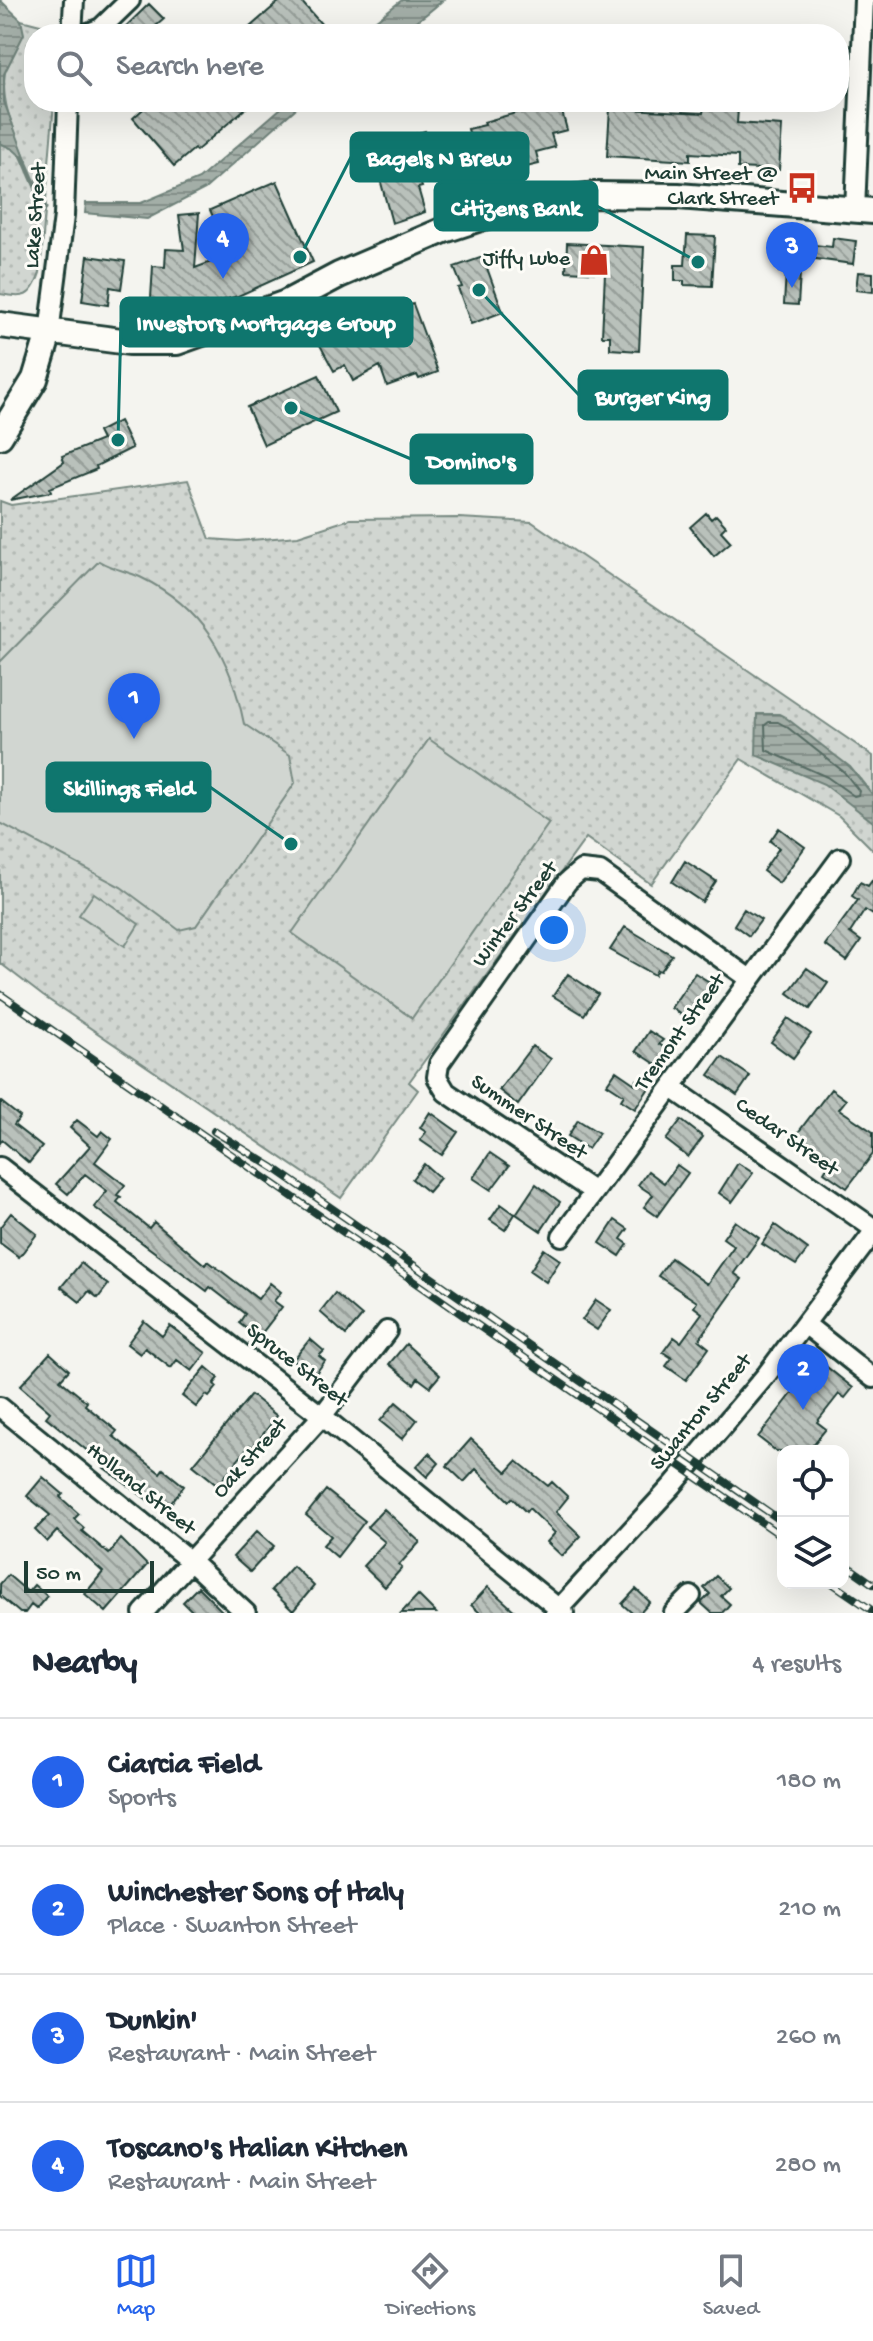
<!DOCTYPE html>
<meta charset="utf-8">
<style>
:root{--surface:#fff;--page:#f6f6f7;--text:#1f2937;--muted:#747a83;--line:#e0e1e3;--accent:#2563eb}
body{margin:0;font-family:"Gochi Hand",sans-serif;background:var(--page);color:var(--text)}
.controls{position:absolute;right:24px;bottom:24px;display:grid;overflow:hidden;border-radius:16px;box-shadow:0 8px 32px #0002}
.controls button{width:72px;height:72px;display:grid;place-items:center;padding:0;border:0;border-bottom:2px solid var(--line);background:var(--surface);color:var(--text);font:40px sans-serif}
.scale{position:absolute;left:24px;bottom:20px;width:130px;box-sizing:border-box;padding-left:8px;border:4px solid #1f3d34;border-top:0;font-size:22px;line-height:28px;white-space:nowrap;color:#1f3d34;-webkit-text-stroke:6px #fdfcf7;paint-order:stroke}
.you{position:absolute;left:554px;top:930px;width:28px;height:28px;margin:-20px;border:6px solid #fff;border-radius:50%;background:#1a73e8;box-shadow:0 0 0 12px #1a73e833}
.badge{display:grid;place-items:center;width:52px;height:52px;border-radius:50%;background:var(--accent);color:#fff;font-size:26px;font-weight:700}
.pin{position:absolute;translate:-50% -66px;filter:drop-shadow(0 2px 4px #0008)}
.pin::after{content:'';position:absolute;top:42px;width:28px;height:24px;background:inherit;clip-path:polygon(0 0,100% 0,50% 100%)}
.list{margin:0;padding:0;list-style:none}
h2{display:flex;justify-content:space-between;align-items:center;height:104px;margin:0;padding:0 32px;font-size:34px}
h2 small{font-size:26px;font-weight:400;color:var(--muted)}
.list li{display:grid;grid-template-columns:52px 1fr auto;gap:24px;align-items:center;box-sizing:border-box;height:128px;padding:0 32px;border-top:2px solid var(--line)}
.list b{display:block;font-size:30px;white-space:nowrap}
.list p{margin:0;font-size:26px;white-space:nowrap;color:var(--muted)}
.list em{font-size:26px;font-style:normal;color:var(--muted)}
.icon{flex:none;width:44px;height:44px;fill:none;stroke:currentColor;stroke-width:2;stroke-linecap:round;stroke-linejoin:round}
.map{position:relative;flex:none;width:873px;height:1613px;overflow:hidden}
.search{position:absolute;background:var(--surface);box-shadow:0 8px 32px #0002;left:24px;right:24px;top:24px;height:88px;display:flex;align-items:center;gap:20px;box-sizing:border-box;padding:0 28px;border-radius:32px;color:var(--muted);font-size:30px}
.sheet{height:616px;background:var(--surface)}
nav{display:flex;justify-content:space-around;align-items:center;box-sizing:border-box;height:112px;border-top:2px solid var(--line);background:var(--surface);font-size:22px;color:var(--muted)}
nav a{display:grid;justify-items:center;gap:4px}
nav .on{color:var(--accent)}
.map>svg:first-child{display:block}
.park{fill:url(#park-dots);stroke:#788a82;stroke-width:2}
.garden{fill:#d1d6d1;stroke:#788a82;stroke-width:2}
.water{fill:url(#water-rules);stroke:#6e8179;stroke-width:2}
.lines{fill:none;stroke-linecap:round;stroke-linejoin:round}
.shore{stroke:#546a62;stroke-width:2}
.stream{stroke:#6e8179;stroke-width:5}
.building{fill:url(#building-back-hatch);stroke:#1f3d34;stroke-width:2}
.minor-casing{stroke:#1f3d34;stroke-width:24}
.major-casing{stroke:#1f3d34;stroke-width:30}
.minor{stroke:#fdfcf7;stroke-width:18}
.major{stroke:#fdfcf7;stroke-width:24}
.rail-casing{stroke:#1f3d34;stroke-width:8}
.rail{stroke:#fdfcf7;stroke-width:5;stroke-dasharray:15;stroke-linecap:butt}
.labels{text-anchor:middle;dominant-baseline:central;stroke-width:6;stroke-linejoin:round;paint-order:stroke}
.poi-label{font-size:22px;fill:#1f3d34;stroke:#fdfcf7;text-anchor:end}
.street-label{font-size:22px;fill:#1f3d34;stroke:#fdfcf7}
.leader{fill:none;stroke:#0f766e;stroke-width:3}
.callout-dot{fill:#0f766e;stroke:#fdfcf7;stroke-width:3}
.callout{fill:#0f766e;stroke:#0f766e;stroke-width:3}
.callout-label{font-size:24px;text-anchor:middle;font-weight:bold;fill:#fff}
</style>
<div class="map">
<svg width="873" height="1613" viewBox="0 0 873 1613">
<defs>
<pattern id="park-dots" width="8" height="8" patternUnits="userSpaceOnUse" patternTransform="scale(2)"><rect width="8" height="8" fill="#d1d6d1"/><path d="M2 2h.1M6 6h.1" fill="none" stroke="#b3b9b4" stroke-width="1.8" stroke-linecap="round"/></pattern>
<pattern id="water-rules" width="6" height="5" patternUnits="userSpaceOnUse" patternTransform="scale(2)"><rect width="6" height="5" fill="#a3aea7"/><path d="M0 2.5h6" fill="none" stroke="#848f89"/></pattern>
<pattern id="building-back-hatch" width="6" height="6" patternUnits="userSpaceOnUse" patternTransform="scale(2)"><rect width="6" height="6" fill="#b9c1bb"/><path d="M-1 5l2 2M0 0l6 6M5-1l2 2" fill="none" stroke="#969e99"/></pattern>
</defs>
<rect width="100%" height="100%" fill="#f4f4ef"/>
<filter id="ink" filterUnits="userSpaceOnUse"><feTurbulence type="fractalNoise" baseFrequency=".0125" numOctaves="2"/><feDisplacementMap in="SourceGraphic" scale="16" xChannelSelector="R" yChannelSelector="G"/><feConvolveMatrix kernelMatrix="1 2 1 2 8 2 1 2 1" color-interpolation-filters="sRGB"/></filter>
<g filter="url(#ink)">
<path class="park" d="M 21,20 L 60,30 L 60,34 L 34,34 L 34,102 L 54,102 L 40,273 C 31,299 24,298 0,294 L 0,143 L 13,149 L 26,159 C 15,133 0,103 5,73 C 9,52 25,44 21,20 Z
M 188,480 L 210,539 L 238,541 L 298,536 L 350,519 L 459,518 L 532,522 L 873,756 L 873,850 L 839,816 L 741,759 L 651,884 L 586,838 L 409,1082 L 418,1090 L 341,1198 L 43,996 L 0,963 L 0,501 L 11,505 Z"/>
<path class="garden" d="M 99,561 C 112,569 127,571 140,577 C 203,607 231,658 244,724 L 290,755 L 295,783 L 196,926 L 179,930 L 121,887 L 0,823 L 0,662 Z
M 429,739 L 549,823 L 412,1018 L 292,933 Z
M 94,893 L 139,924 L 125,946 L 79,915 Z"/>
<path class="water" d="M 0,0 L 21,20 L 24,34 L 4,74 L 4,102 L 27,162 L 13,149 L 0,143 Z
M 402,0 L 443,0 C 424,17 404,34 377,34 L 371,24 Z
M 288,102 L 303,102 L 205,189 L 147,219 L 85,213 L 86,203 L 141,203 L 199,179 Z
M 757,714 L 779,714 L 785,717 L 850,767 L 873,795 L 873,822 L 824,784 L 756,755 Z"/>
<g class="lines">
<path class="shore" d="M 769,722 L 778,722 L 787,727 L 844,772 L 859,791 L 858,795 L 854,796 L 827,777 L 766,750 L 765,725 Z"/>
<path class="stream" d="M 23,157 L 45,208"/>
</g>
<path class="building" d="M 281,0 L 300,0 L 323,26 L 315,34 L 242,34 Z
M 149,4 L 164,19 L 147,34 L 118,34 Z
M 151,102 L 253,102 L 196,151 L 194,149 L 174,166 L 133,118 Z
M 547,104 L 548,111 L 561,108 L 567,130 L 551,134 L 555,147 L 536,152 L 539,164 L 522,168 L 523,171 L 498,177 L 497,173 L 481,177 L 468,129 L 485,125 L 484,122 Z
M 704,107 L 738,109 L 737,123 L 782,126 L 779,170 L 738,168 L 738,156 L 690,153 L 690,161 L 607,156 L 610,108 L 703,113 Z
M 425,131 L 433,153 L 413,160 L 422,187 L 418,188 L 425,212 L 392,223 L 380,179 L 395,174 L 385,144 Z
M 277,181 L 313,262 L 238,296 L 193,309 L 150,314 L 153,266 L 165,267 L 166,249 L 184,250 L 179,215 L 199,213 L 195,268 L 230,255 L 210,210 Z
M 687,235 L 715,236 L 712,286 L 684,285 L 684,281 L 675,281 L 675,265 L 685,265 Z
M 833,238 L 856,241 L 853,264 L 801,257 L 798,305 L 784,304 L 786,272 L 779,272 L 780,241 L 832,247 Z
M 567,243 L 644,247 L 639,351 L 610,349 L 610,336 L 602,336 L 605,273 L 566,271 Z
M 88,256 L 125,261 L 121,289 L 110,287 L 108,305 L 82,301 Z
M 483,257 L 503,312 L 471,324 L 458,288 L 462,287 L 454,267 Z
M 858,272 L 873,273 L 873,292 L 856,290 Z
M 413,304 L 438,372 L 419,379 L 417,375 L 387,386 L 380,366 L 353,381 L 345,365 L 334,371 L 307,321 L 336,305 L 349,328 Z
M 319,375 L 336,412 L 264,445 L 247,407 Z
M 119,421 L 132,448 L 96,466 L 97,469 L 50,488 L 51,492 L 10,500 L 64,462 L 62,456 L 102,440 L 98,432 Z
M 706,513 L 711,519 L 716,515 L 726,526 L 721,531 L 731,542 L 714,556 L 690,527 Z
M 779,828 L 805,847 L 779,883 L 763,871 L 779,848 L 770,841 Z
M 685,861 L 716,881 L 702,902 L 672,882 Z
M 873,879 L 873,915 L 865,910 L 850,933 L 861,941 L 847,961 L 825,945 L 858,900 L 852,896 L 860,882 L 868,886 Z
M 744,909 L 761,920 L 749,936 L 734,925 Z
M 625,927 L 672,955 L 661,971 L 658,970 L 655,975 L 610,950 Z
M 807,968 L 828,983 L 810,1009 L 788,993 Z
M 695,973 L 716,986 L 693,1023 L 671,1008 Z
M 568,974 L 598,994 L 584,1015 L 553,996 Z
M 788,1018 L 811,1034 L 793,1058 L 771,1042 Z
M 649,1031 L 663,1040 L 659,1044 L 668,1050 L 657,1065 L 636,1051 Z
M 532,1046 L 551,1059 L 518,1105 L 499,1090 Z
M 722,1057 L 750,1076 L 737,1095 L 709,1075 Z
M 616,1071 L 635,1084 L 637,1080 L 649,1088 L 635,1109 L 621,1100 L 624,1095 L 607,1084 Z
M 831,1089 L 846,1100 L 839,1109 L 873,1132 L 873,1154 L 847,1188 L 824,1172 L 832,1159 L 797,1134 Z
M 0,1101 L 20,1117 L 14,1125 L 42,1147 L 29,1163 L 2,1140 L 0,1143 Z
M 430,1112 L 458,1132 L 442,1155 L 420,1140 L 426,1132 L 420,1128 Z
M 77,1120 L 98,1136 L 102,1131 L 112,1139 L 95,1162 L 125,1185 L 117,1195 L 121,1197 L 117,1202 L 149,1228 L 154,1222 L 205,1265 L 208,1261 L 258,1299 L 270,1283 L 281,1292 L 274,1301 L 282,1307 L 258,1338 L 239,1323 L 245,1314 L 210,1287 L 207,1291 L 94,1207 L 107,1191 L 85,1174 L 68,1194 L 56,1184 L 90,1146 L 70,1128 Z
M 578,1120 L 599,1133 L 588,1149 L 568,1136 Z
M 681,1120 L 703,1137 L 688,1157 L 666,1140 Z
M 490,1153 L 509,1166 L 491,1190 L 473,1178 Z
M 738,1163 L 753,1173 L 732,1202 L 719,1193 Z
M 424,1164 L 440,1178 L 428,1192 L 412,1179 Z
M 677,1165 L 688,1173 L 657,1216 L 644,1207 L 653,1195 L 638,1185 L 648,1171 L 664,1183 Z
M 536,1184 L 560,1202 L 541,1231 L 516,1214 Z
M 501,1204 L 515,1214 L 505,1230 L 490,1220 Z
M 11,1213 L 37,1234 L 19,1257 L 0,1243 L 0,1227 Z
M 615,1220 L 628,1229 L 621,1239 L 628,1244 L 620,1256 L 600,1243 Z
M 735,1221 L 759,1238 L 734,1273 L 742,1279 L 699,1340 L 709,1348 L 686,1380 L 666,1366 L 672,1358 L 663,1352 L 674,1337 L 681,1342 L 702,1313 L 694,1307 L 697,1302 L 658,1276 L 671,1258 L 707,1284 L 734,1246 L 723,1238 Z
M 775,1225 L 808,1249 L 796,1265 L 762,1244 Z
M 544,1249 L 560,1260 L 546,1282 L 530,1271 Z
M 81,1263 L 108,1285 L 98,1298 L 89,1291 L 80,1302 L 61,1287 Z
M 335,1293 L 362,1316 L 346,1335 L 320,1312 Z
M 596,1300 L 611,1310 L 597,1330 L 582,1320 Z
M 144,1321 L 162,1336 L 170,1326 L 206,1353 L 192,1371 L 177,1360 L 171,1368 L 145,1348 L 140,1354 L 127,1344 Z
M 310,1339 L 324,1351 L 319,1356 L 325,1361 L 313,1377 L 293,1360 Z
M 406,1344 L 440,1375 L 430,1387 L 418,1378 L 414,1384 L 389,1364 Z
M 50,1353 L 69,1370 L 60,1380 L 87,1402 L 85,1405 L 117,1431 L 113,1436 L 160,1473 L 163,1469 L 184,1486 L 167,1508 L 157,1500 L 153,1504 L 104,1468 L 106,1466 L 46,1417 L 50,1412 L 20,1386 Z
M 822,1363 L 853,1388 L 845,1398 L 839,1394 L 817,1422 L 826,1429 L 808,1451 L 776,1451 L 758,1437 L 813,1367 L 816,1370 Z
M 206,1367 L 219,1378 L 214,1384 L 217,1387 L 209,1397 L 206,1395 L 196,1407 L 182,1396 Z
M 251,1395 L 277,1416 L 253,1447 L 250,1445 L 218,1485 L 193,1465 Z
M 396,1402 L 417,1420 L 402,1439 L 380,1421 Z
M 471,1439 L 507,1472 L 517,1461 L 548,1486 L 552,1482 L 568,1497 L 556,1512 L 581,1536 L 562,1556 L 547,1542 L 555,1533 L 529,1508 L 526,1512 L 512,1498 L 509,1501 L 476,1469 L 464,1482 L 447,1466 Z
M 429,1453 L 439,1463 L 427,1477 L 416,1467 Z
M 43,1477 L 63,1494 L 60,1497 L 79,1514 L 74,1519 L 84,1528 L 82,1531 L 109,1554 L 121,1539 L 147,1565 L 106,1612 L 85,1594 L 103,1572 L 57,1531 L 47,1542 L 35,1530 L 50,1515 L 27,1496 Z
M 326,1490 L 365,1521 L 337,1557 L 323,1545 L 331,1536 L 306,1515 Z
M 384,1509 L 420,1542 L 399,1565 L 402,1568 L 385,1587 L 363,1566 L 385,1542 L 367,1527 Z
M 257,1531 L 274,1546 L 250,1572 L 233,1557 Z
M 293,1566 L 314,1586 L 293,1611 L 271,1590 Z
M 8,1575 L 28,1592 L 34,1585 L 47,1596 L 36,1609 L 31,1605 L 25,1613 L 20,1613 L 0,1596 L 0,1584 Z
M 716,1576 L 729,1588 L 721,1596 L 730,1604 L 722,1613 L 712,1613 L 701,1603 L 710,1594 L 704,1588 Z
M 198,1587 L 224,1613 L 194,1613 L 183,1602 Z
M 488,1587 L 517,1613 L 480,1613 L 471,1605 Z
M 636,1589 L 650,1602 L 640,1613 L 632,1613 L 622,1604 Z
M 418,1595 L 436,1613 L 401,1613 Z"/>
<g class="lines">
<defs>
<path id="minor" d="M 72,34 L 74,0
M 86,34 L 101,28 L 130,0
M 855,210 L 864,0
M 49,333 L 64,216 L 68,102
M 672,1088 L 873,1228
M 0,1167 L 322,1416 L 564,1613
M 594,1192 L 446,1092 L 437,1077 L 439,1064 L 567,882 L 581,870 L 600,872 L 750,979
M 562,1236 L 840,858
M 805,1324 L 873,1378
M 0,1407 L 190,1561 L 246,1613
M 143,1613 L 322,1416 L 387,1331
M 555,1613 L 673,1485 L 767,1374 L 873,1233
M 674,1613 L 691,1596"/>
<path id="major" d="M 0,325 L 129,342 L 177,342 L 286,303 L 339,275 L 444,230 L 520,205 L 594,195 L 678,196 L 873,211
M 0,436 L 35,379 L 49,333"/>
</defs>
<use href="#minor" class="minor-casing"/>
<use href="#major" class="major-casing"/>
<use href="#minor" class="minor"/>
<use href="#major" class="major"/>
<defs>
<path id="rail" d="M 0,994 L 783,1537
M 214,1131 L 274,1168 L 783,1522
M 843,1563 L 873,1584
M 832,1583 L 873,1611"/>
</defs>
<use href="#rail" class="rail-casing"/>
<use href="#rail" class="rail"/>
</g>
</g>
<defs>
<symbol id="bus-bare" viewBox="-9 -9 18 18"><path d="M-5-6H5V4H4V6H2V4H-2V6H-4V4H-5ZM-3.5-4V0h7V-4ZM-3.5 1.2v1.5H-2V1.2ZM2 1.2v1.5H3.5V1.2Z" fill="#c8321e" stroke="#fdfcf7" stroke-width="2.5" paint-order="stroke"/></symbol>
<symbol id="shop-bare" viewBox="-9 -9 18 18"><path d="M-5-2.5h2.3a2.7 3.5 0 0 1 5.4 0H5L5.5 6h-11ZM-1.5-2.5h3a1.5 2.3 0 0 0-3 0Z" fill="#c8321e" stroke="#fdfcf7" stroke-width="2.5" paint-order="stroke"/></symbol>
</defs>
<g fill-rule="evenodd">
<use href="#bus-bare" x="780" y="166" width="44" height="44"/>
<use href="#shop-bare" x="572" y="238" width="44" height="44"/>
</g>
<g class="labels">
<g class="poi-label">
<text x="778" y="175">Main Street @<tspan x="778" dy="25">Clark Street</tspan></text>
<text x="570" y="260">Jiffy Lube</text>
</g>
<g class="street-label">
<text transform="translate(37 216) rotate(-86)">Lake Street</text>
<text transform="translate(516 915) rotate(-53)">Winter Street</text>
<text transform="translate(681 1033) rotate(-54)">Tremont Street</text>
<text transform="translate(528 1118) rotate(34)">Summer Street</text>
<text transform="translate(786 1138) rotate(35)">Cedar Street</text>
<text transform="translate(296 1366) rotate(38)">Spruce Street</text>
<text transform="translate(702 1413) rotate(-50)">Swanton Street</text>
<text transform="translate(251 1459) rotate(-48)">Oak Street</text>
<text transform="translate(140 1490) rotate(39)">Holland Street</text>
</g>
</g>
<path class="leader" d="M300 257L351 157M698 262L597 206M118 440L121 322M479 290L579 395M291 408L411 459M291 844L210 787"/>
<g class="callout-dot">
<circle cx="300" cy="257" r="8"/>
<circle cx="698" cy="262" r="8"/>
<circle cx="118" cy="440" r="8"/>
<circle cx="479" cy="290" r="8"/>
<circle cx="291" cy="408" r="8"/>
<circle cx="291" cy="844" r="8"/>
</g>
<g class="callout">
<rect x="351" y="133" width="177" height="48" rx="8"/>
<rect x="435" y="182" width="162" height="48" rx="8"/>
<rect x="121" y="298" width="291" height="48" rx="8"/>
<rect x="579" y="371" width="148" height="48" rx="8"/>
<rect x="411" y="435" width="121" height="48" rx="8"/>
<rect x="47" y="763" width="163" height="48" rx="8"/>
</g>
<g class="callout-label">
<text x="439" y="165">Bagels N Brew</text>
<text x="516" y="215">Citizens Bank</text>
<text x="266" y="330">Investors Mortgage Group</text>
<text x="653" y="404">Burger King</text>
<text x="471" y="468">Domino's</text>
<text x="129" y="795">Skillings Field</text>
</g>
</svg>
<div class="controls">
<button><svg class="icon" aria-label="locate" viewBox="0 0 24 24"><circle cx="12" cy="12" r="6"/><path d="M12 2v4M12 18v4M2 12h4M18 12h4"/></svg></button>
<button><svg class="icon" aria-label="layers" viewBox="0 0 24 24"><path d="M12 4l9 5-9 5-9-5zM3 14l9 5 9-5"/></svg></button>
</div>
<div class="scale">50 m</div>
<div class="you"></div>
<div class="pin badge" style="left:134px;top:739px">1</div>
<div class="pin badge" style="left:803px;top:1410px">2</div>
<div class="pin badge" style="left:792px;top:288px">3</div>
<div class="pin badge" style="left:223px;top:279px">4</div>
<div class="search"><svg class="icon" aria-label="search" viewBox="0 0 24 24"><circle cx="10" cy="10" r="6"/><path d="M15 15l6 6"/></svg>Search here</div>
</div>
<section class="sheet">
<h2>Nearby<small>4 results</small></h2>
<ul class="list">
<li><span class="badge">1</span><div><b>Ciarcia Field</b><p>Sports</p></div><em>180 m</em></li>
<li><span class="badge">2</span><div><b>Winchester Sons of Italy</b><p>Place · Swanton Street</p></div><em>210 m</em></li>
<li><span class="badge">3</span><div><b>Dunkin'</b><p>Restaurant · Main Street</p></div><em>260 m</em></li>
<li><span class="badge">4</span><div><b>Toscano's Italian Kitchen</b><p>Restaurant · Main Street</p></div><em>280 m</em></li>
</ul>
</section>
<nav>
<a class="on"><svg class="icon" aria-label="map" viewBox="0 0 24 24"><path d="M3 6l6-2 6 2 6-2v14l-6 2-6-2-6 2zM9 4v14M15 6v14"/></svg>Map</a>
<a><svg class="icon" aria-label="directions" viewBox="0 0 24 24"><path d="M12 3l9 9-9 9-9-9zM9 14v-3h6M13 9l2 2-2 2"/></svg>Directions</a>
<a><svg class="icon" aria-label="saved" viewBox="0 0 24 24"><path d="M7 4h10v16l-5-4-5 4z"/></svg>Saved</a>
</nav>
